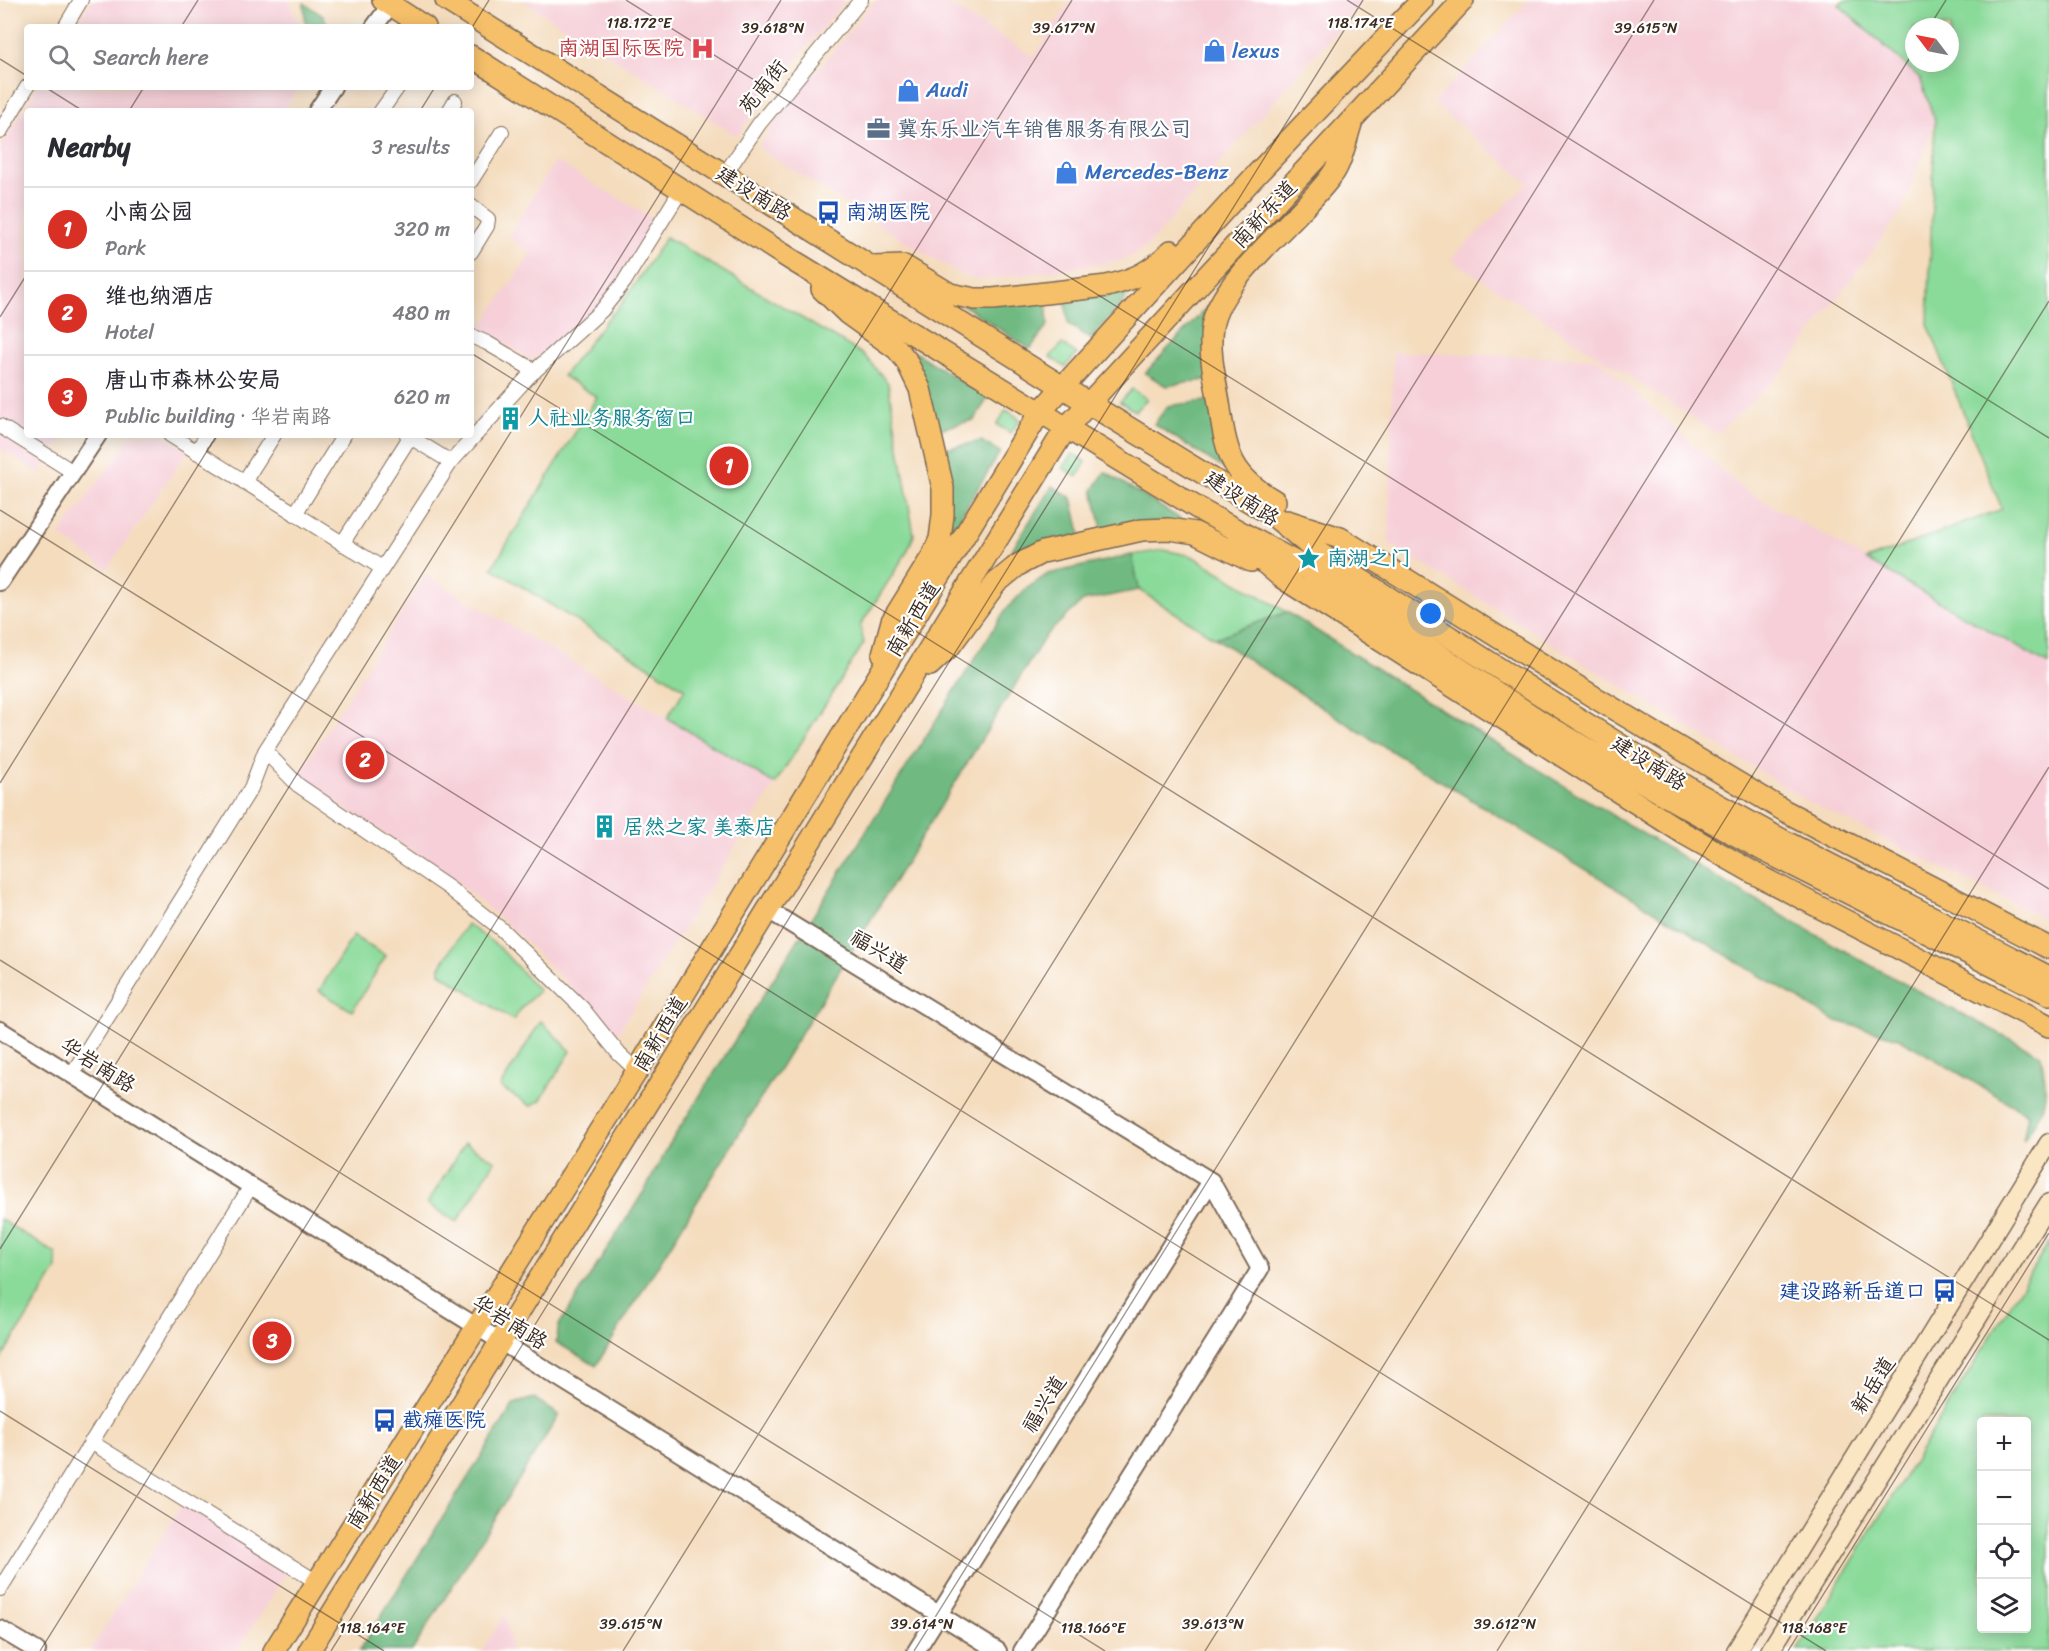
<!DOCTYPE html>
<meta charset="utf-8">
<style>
:root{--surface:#fff;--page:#f2f2f3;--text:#2b2b33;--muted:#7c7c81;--line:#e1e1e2;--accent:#d93025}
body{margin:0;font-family:Sriracha,"LXGW WenKai TC",sans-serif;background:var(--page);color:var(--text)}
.controls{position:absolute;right:18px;bottom:18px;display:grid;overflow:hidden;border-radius:6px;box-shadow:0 3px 15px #0003}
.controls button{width:54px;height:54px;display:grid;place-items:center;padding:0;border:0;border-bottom:2px solid var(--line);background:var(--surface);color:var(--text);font:30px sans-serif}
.compass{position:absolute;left:1905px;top:18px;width:54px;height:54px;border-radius:50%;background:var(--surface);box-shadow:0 3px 15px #0003;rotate:302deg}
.you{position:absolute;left:1431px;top:614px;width:21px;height:21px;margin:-15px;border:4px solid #fff;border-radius:50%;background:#1a73e8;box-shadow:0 0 0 9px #1a73e833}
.badge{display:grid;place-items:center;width:39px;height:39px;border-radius:50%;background:var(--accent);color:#fff;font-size:20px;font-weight:700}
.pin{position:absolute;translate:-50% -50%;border:3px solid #fff;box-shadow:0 2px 6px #0006}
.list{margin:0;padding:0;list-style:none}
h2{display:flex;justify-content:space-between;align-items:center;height:78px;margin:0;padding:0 24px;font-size:26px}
h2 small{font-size:20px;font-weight:400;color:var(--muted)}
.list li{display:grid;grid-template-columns:39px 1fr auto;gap:18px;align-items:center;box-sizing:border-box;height:84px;padding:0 24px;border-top:2px solid var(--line)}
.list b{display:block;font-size:22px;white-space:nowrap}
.list p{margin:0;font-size:20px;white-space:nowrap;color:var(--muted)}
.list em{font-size:20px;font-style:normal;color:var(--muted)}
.icon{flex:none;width:33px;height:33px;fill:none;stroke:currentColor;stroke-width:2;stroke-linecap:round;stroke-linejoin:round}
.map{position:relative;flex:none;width:2049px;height:1651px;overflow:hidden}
.search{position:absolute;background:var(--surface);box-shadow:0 3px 15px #0003;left:24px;top:24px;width:450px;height:66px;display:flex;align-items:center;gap:15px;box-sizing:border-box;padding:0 21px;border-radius:6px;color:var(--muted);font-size:22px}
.panel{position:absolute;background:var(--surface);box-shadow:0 3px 15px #0003;left:24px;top:108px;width:450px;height:330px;border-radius:6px}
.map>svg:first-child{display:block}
.built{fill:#f6cfd8}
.green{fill:#8ada9a;stroke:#62825c;stroke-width:1.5;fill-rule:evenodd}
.forest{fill:#6fba82;stroke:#557250;stroke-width:1.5}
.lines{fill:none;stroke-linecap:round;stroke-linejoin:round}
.minor-casing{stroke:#7c6856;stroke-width:16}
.tertiary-casing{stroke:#7c6856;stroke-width:20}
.secondary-casing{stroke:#7c6856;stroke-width:21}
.primary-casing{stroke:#7c6856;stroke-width:24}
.minor{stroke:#fff;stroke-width:14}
.tertiary{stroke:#fff;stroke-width:16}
.secondary{stroke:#fbe6c4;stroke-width:18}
.primary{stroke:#f6c06b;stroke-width:21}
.ticks{fill:none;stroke:#3b2a1e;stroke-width:1.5;stroke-opacity:0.45}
.labels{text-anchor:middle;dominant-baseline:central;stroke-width:4.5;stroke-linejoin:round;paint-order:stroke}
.health-label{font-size:21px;fill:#be3a42;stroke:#fff;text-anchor:end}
.shop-label{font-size:21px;fill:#366cbe;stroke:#fff;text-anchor:start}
.street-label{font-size:21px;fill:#3b2a1e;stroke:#fff}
.service-label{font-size:21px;fill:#4e5e75;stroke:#fff;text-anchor:start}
.transit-label{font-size:21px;fill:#164399;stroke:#fff;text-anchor:start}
.culture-label{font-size:21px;fill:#0d838f;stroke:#fff;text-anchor:start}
.ticks-label{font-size:15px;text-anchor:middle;fill:#3b2a1e;stroke:#fff;stroke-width:4.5;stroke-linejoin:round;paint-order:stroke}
</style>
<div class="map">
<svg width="2049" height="1651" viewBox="0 0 2049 1651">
<rect width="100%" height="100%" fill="#fff"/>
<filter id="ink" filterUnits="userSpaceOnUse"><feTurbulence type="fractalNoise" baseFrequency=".0167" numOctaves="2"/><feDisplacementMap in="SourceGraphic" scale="12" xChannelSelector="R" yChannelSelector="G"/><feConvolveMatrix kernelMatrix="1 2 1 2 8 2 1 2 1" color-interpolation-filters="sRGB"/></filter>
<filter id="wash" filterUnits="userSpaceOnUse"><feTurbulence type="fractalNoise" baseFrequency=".008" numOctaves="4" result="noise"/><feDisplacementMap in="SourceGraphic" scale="24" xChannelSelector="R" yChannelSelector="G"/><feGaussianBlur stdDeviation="1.35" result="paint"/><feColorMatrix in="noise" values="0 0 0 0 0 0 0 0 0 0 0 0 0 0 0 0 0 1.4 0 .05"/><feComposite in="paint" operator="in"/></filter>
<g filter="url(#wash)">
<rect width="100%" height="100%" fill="#f4dcbd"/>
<path class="built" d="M 92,0 L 289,0 L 299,27 L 75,27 Z
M 846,0 L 767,95 L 737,136 L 523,1 Z
M 876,0 L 942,0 L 1034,57 L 1071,0 L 1363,0 L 1149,244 L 1134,255 L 1119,261 L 991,279 L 973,279 L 955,271 L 912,246 L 758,148 L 784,110 Z
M 1529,0 L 1834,0 L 1920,78 L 1935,121 L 1902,211 L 1782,373 L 1717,434 L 1451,259 L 1528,183 L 1433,103 Z
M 38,87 L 299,87 L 283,111 L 27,111 L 27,435 L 65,435 L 39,473 L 0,448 L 0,148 Z
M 555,161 L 655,220 L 613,288 L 596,307 L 544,354 L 529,360 L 481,327 L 531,253 L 508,236 Z
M 1393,352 L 1597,358 L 1743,489 L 2049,665 L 2049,921 L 1808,801 L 1389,543 Z
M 132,435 L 164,435 L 188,451 L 107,569 L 60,535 Z
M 425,575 L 667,718 L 775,784 L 617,1034 L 514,930 L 464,888 L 433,864 L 297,778 Z
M 183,1503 L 289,1568 L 237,1651 L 90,1651 Z
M 505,1614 L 511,1651 L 482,1651 Z"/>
<path class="green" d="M 1844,0 L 2049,0 L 2049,665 L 1866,560 L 2002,509 L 1928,324 L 1935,121 L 1920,78 L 1839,5 ZM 1914,27 L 1950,27 L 1950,63 L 1914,63 Z
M 666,237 L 864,355 L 888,383 L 914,535 L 907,552 L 860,626 L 864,643 L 775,784 L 667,718 L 685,689 L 492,568 L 597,397 L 563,376 L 608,318 L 621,305 Z
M 1062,344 L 1077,354 L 1065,367 L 1050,357 Z
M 1132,389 L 1147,399 L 1135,411 L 1120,402 Z
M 1006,410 L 1020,419 L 1011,433 L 997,425 Z
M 1073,454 L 1086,462 L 1077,477 L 1063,468 Z
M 1164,550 L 1192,556 L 1287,612 L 1215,638 L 1139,590 L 1132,555 Z
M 467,924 L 499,947 L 539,991 L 523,1006 L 513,1020 L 440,973 L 440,967 Z
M 353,936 L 386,956 L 352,1011 L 319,991 Z
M 541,1021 L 571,1051 L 540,1101 L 530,1106 L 500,1087 Z
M 465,1143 L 495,1161 L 457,1222 L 427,1204 Z
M 0,1219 L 56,1254 L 57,1269 L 0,1361 Z
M 2049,1242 L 2049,1651 L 1797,1651 ZM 1982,1422 L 2026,1422 L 2026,1628 L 1982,1628 Z"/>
<path class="forest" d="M 304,3 L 323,16 L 329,27 L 306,27 Z
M 1140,282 L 1091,339 L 1068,324 L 1065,296 Z
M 1046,298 L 1048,325 L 1030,349 L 957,301 Z
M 1212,302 L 1210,379 L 1166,386 L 1145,373 Z
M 908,348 L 988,398 L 974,420 L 935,430 Z
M 1213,400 L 1240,479 L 1154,424 L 1168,406 Z
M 981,441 L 1000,452 L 948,537 L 939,450 Z
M 1105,472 L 1195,528 L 1103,533 L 1093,490 Z
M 1052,486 L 1072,498 L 1082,541 L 996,575 Z
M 1132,555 L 1139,590 L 1083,601 L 1046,635 L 596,1366 L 556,1342 L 559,1325 L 646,1188 L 669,1145 L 1006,609 L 1026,589 L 1048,574 Z
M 1287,612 C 1471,729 1655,845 1845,951 C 1909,988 1976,1021 2041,1055 C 2049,1099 2047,1105 2023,1141 L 2028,1114 L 1899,1038 L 1833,1020 L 1365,735 L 1215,638 Z
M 534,1398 L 559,1415 L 412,1651 L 359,1651 L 514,1404 Z"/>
</g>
<g filter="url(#ink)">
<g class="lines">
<defs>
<path id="minor" d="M 65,27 L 81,0
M 381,111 L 398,87
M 449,111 L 455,101
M 0,132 L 27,87
M 725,174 L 759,124 L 861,0
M 471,181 L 502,132
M 471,206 L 488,219 L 487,226 L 471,252
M 471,336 L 487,343 L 535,371
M 0,426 L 73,472
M 170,435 L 382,568
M 407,435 L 451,462
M 196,452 L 207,435
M 244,482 L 274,435
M 295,514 L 344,435
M 342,544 L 410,437
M 265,751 L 298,785 L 449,888 L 501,929 L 582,1008 L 619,1054 L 637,1071
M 72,1074 L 251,788 L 265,751 L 451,462 L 529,376 L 602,310 L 624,282 L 681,190
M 91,1442 L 317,1582
M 0,1589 L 251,1186"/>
<path id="tertiary" d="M 374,27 L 394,0
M 317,111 L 333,87
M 0,582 L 98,435
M 768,910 L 1211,1181 L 1260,1269 L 1022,1651
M 0,1030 L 998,1651
M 0,1629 L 37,1651
M 916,1651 L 1211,1181"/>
<path id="secondary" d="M 1736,1651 L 2049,1143
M 1770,1651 L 2049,1203"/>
<path id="primary" d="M 383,0 L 425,27
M 446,0 L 1088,403 L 1275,517 L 1316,551 L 1539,694 L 1697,793 L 1784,841 L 2049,977
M 471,56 L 792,260 L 1204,512 L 1306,568 L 1543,723 L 1673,800 L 1763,850 L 2049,994
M 873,267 L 904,266 L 950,294 L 975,299 L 993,299 L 1107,286 C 1135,279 1151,272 1171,251
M 822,289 L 848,314 L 897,349 L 906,360 L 920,389 L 943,488 L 943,515 L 940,539 L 933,555 L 892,621 L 883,654
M 1275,501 C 1233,477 1226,455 1220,409 C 1216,383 1208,353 1212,327 C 1219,279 1303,216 1332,175 C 1341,164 1346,139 1351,124
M 1287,521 L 1340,538 L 1594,697 L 1785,811 L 2049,948
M 1239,541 L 1281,577 L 1685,834 L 1761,877 L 2049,1026
M 930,665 L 950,646 L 996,583 L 1018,565 L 1043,552 L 1142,530 L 1169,529 L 1195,533 L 1251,561
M 274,1651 L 637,1071 L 1040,412 L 1254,177 L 1422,0
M 309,1651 L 1066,428 L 1463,0"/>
</defs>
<use href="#minor" class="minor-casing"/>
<use href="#tertiary" class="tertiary-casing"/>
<use href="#secondary" class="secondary-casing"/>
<use href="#primary" class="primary-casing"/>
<use href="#minor" class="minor"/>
<use href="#tertiary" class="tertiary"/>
<use href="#secondary" class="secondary"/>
<use href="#primary" class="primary"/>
</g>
</g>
<path class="ticks" d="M 626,0 L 2049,889M 1347,0 L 2049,438M 181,27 L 198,0M 1929,27 L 1946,0M 471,29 L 489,0M 0,59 L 27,76M 45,87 L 83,111M 129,111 L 144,87M 420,111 L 435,87M 0,317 L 27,274M 471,353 L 2049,1340M 0,510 L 1826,1651M 0,783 L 217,435M 0,960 L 1105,1651M 0,1249 L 781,0M 0,1411 L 384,1651M 40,1651 L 1072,0M 331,1651 L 1363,0M 623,1651 L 1654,0M 914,1651 L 1914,51M 1205,1651 L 2049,301M 1497,1651 L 2049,767M 1788,1651 L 2049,1233"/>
<defs>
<symbol id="hospital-bare" viewBox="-9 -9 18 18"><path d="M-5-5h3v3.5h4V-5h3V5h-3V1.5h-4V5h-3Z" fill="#e0444e" stroke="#fff" stroke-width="2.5" paint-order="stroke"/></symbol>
<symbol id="shop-bare" viewBox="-9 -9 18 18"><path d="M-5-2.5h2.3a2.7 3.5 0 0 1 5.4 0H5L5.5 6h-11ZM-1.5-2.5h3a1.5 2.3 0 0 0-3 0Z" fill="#3f7fe0" stroke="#fff" stroke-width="2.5" paint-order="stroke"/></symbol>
<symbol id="office-bare" viewBox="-9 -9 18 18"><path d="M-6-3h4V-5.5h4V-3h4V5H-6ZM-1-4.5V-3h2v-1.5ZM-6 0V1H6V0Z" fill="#5c6f8a" stroke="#fff" stroke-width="2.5" paint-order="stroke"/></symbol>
<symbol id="bus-bare" viewBox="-9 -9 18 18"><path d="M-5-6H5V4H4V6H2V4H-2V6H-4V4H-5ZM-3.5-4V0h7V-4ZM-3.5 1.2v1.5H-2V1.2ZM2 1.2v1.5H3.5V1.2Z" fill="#1a4fb4" stroke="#fff" stroke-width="2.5" paint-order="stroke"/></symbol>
<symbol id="building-bare" viewBox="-9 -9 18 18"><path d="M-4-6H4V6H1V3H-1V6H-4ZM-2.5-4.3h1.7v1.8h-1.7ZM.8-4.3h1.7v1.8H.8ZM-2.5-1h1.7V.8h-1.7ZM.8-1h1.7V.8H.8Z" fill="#0f9aa8" stroke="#fff" stroke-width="2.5" paint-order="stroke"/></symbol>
<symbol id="sight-bare" viewBox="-9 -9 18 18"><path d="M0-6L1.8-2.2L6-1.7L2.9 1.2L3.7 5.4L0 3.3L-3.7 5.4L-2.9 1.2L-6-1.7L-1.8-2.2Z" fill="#0f9aa8" stroke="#fff" stroke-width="2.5" paint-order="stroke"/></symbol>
</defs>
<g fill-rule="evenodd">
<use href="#hospital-bare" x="686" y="32" width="33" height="33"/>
<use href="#shop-bare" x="1198" y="34" width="33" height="33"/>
<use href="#shop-bare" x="892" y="74" width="33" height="33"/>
<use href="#office-bare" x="862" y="112" width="33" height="33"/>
<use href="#shop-bare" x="1050" y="156" width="33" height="33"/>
<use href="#bus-bare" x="812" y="196" width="33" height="33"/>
<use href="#building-bare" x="494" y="402" width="33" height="33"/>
<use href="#sight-bare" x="1292" y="542" width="33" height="33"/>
<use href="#building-bare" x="588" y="810" width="33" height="33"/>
<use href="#bus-bare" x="1928" y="1274" width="33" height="33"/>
<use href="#bus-bare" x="368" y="1404" width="33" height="33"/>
</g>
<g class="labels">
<g class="health-label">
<text x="684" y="48">南湖国际医院</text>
</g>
<g class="shop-label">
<text x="1232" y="51">lexus</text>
<text x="926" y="90">Audi</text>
<text x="1085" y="172">Mercedes-Benz</text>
</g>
<g class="street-label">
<text transform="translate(763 87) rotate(-51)">苑南街</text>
<text transform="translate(754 193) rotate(32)">建设南路</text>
<text transform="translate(1264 214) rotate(-47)">南新东道</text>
<text transform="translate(1242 498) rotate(33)">建设南路</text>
<text transform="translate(913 619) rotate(-59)">南新西道</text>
<text transform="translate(1649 763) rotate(32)">建设南路</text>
<text transform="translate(879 951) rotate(31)">福兴道</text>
<text transform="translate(660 1034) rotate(-59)">南新西道</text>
<text transform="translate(98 1065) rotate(32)">华岩南路</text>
<text transform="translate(510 1322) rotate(32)">华岩南路</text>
<text transform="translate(1873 1385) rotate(-58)">新岳道</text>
<text transform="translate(1044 1404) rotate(-58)">福兴道</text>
<text transform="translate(374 1492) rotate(-58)">南新西道</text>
</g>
<g class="service-label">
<text x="897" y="129">冀东乐业汽车销售服务有限公司</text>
</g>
<g class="transit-label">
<text x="846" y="212">南湖医院</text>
<text x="1926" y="1291" text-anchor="end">建设路新岳道口</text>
<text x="402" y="1420">截瘫医院</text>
</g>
<g class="culture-label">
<text x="528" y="418">人社业务服务窗口</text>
<text x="1327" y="558">南湖之门</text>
<text x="623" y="827">居然之家 美泰店</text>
</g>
</g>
<g class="ticks-label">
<text x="1360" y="28">118.174°E</text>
<text x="639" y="28">118.172°E</text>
<text x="773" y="33">39.618°N</text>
<text x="1064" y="33">39.617°N</text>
<text x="1646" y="33">39.615°N</text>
<text x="631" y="1629">39.615°N</text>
<text x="922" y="1629">39.614°N</text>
<text x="1213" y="1629">39.613°N</text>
<text x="1505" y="1629">39.612°N</text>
<text x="372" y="1633">118.164°E</text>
<text x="1093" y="1633">118.166°E</text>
<text x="1814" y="1633">118.168°E</text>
</g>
</svg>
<div class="controls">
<button>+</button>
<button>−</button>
<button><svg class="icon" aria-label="locate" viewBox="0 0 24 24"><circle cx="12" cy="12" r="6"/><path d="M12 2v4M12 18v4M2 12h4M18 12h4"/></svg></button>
<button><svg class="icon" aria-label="layers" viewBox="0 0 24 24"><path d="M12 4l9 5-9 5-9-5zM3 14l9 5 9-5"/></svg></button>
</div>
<svg class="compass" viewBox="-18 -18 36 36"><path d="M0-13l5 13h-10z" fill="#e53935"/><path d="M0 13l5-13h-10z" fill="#7c7c81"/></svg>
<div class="you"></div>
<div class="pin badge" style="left:729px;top:466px">1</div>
<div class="pin badge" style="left:365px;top:760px">2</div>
<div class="pin badge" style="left:272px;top:1341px">3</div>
<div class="search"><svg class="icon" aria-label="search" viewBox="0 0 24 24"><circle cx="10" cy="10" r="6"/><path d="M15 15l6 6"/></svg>Search here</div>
<section class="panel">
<h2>Nearby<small>3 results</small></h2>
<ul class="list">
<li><span class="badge">1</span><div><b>小南公园</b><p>Park</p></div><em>320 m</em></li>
<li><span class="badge">2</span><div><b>维也纳酒店</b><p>Hotel</p></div><em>480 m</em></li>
<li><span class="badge">3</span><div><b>唐山市森林公安局</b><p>Public building · 华岩南路</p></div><em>620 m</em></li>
</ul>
</section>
</div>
